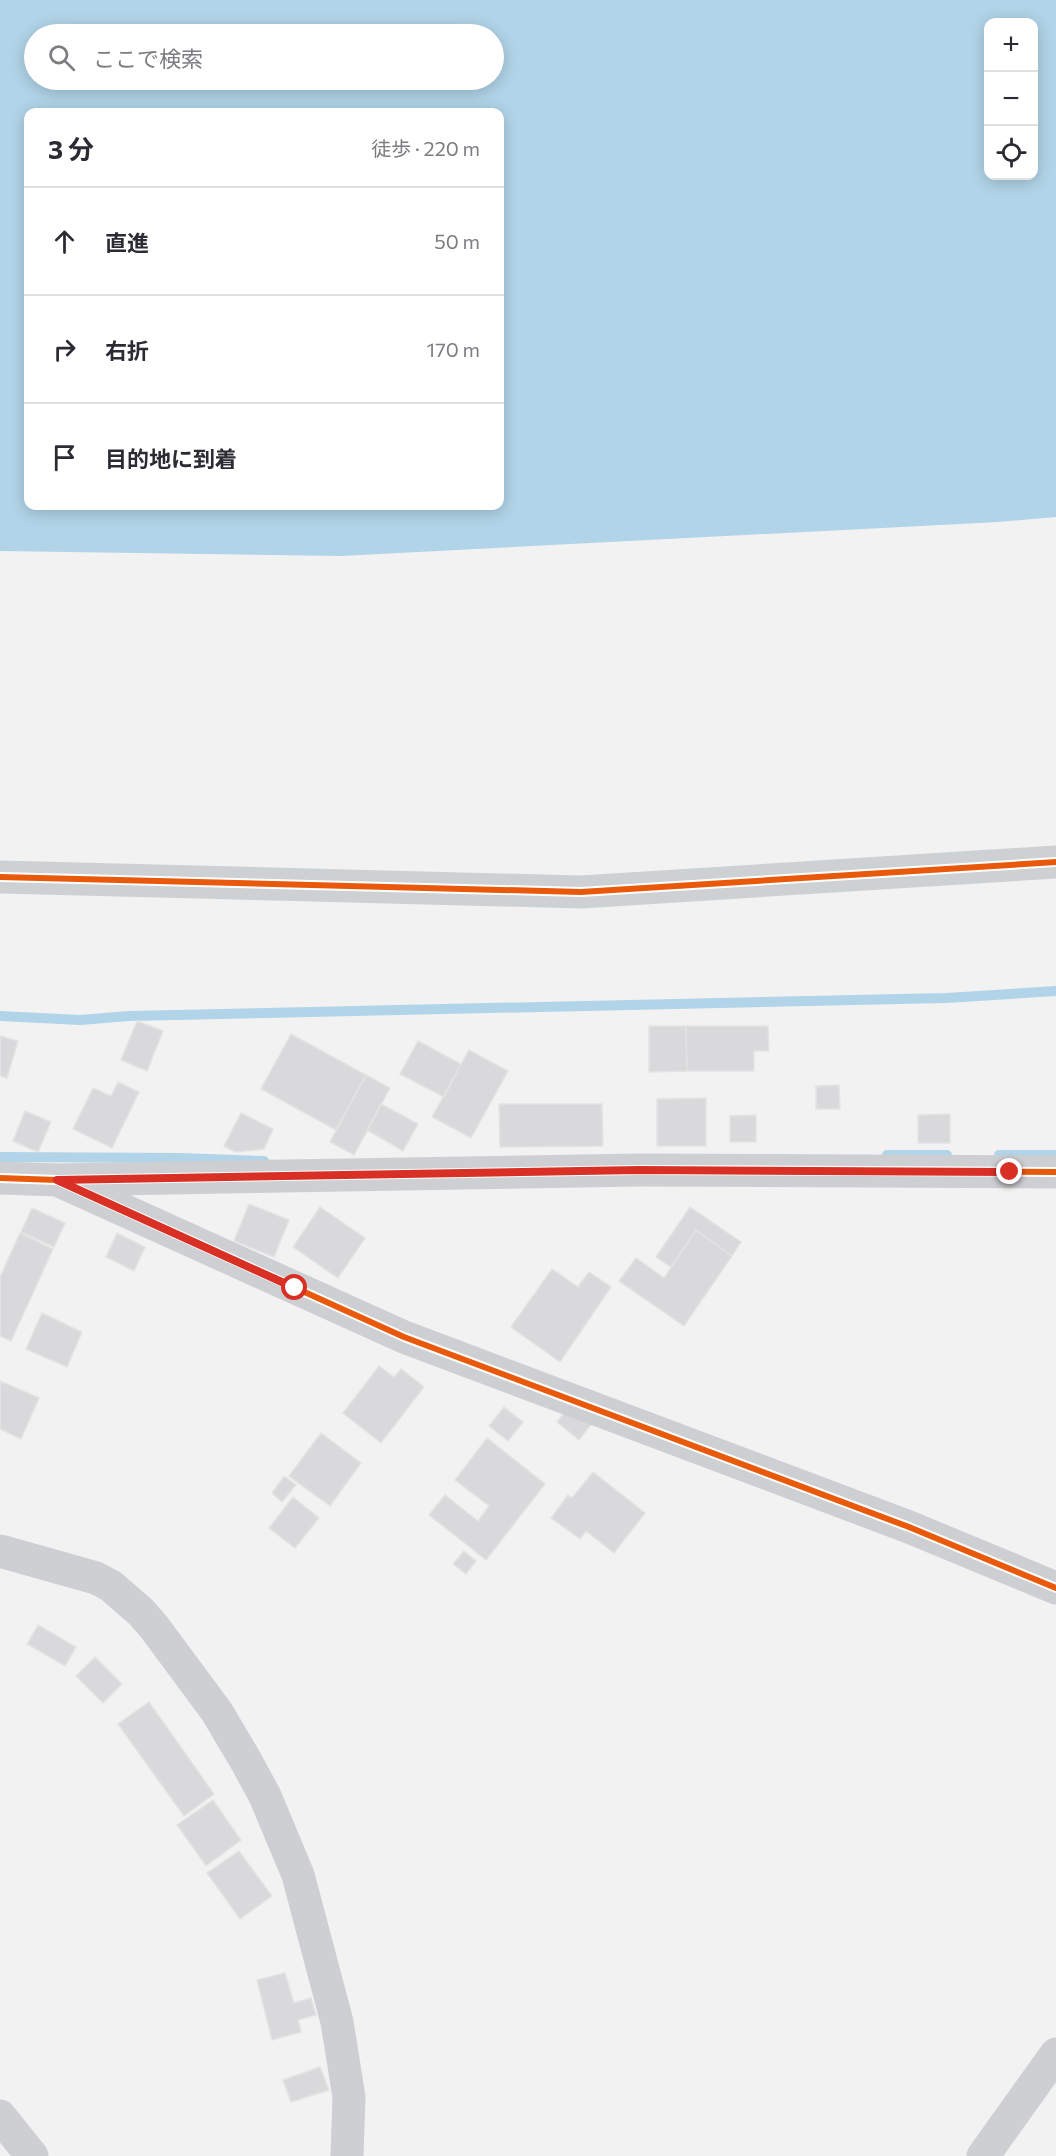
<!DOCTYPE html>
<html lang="ja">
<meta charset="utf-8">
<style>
:root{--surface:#fff;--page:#f7f7f7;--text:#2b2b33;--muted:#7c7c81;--line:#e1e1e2}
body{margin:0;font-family:Commissioner,"Noto Sans JP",sans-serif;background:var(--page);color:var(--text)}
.controls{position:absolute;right:18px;top:18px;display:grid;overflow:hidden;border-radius:12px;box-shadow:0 3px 15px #0003}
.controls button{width:54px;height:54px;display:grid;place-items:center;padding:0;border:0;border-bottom:2px solid var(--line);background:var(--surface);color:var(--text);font:30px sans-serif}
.stop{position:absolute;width:18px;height:18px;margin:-14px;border:4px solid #d93025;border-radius:50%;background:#fff}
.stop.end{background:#d93025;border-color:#fff;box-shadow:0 2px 6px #0008}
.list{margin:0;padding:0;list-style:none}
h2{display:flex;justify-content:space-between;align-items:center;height:78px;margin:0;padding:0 24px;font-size:26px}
h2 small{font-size:20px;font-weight:400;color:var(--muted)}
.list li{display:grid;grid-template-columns:39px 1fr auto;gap:18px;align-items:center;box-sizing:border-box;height:108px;padding:0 24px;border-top:2px solid var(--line)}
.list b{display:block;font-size:22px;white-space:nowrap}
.list em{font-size:20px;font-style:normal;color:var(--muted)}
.icon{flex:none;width:33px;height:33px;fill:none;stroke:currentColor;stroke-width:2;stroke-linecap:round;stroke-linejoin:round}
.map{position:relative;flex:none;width:1056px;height:2156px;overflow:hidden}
.search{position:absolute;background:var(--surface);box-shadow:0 3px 15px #0003;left:24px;top:24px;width:480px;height:66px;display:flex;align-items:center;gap:15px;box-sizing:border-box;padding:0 21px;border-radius:33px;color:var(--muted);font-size:22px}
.panel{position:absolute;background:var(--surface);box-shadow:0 3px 15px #0003;left:24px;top:108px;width:480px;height:402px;border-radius:12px}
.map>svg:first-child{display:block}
.water{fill:#b1d4e8;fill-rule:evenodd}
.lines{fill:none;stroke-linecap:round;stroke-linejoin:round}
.stream{stroke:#b1d4e8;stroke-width:10}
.building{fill:#d9d9db;stroke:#e3e3e4;stroke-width:1.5}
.street{stroke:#cdcfd2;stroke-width:33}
.secondary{stroke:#ced1d3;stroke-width:33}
.cycleway-casing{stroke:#fff;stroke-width:10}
.cycleway{stroke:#e8590c;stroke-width:6}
.route{stroke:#d93025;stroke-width:8}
</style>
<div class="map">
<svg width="1056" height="2156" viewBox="0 0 1056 2156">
<rect width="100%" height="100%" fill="#f2f2f2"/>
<path class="water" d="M 0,0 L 1056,0 L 1056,517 L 998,522 L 341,556 L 0,551 ZM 988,22 L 1034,22 L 1034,176 L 988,176 ZM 34,34 L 494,34 L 494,80 L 34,80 ZM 28,112 L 500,112 L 500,506 L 28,506 Z"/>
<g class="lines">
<path class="stream" d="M 0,1016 L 80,1020 L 129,1016 L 946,998 L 1056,991
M 887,1155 L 947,1155
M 999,1155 L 1056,1155
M 0,1157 L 181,1158 L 264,1161"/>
</g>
<path class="building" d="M 137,1021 L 163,1031 L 147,1071 L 121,1060 Z
M 649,1026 L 686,1026 L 687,1071 L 649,1072 Z
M 686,1026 L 768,1026 L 769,1051 L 754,1051 L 754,1071 L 687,1071 Z
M 291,1034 L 366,1075 L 336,1130 L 261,1089 Z
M 0,1036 L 18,1041 L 7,1078 L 0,1076 Z
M 418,1041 L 461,1064 L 444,1097 L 400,1074 Z
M 469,1050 L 508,1071 L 471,1138 L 432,1117 Z
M 366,1075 L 390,1088 L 354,1155 L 330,1142 Z
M 118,1082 L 139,1092 L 112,1148 L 73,1129 L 93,1088 L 111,1096 Z
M 839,1085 L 840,1109 L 816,1109 L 816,1086 Z
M 706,1098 L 706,1146 L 657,1146 L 657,1099 Z
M 381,1104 L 418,1124 L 403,1151 L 367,1130 Z
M 499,1104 L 602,1104 L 603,1146 L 500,1147 Z
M 25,1111 L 51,1122 L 38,1152 L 13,1141 Z
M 241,1113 L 273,1129 L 264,1149 L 235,1152 L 224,1146 Z
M 950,1114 L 950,1143 L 918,1143 L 918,1115 Z
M 756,1115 L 756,1142 L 730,1142 L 730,1116 Z
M 249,1204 L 289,1220 L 274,1257 L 234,1241 Z
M 320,1207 L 365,1238 L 338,1278 L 293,1247 Z
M 690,1207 L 741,1242 L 732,1256 L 696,1230 L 671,1267 L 656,1257 Z
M 32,1208 L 65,1223 L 54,1247 L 21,1232 Z
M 696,1230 L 732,1256 L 684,1326 L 619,1281 L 636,1258 L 664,1278 Z
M 20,1233 L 53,1249 L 11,1341 L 0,1336 L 0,1277 Z
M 117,1233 L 145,1247 L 134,1271 L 106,1257 Z
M 552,1269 L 578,1287 L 589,1272 L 611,1287 L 560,1362 L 511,1327 Z
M 42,1313 L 82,1332 L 67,1367 L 26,1349 Z
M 379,1366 L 394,1377 L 401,1369 L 424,1387 L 381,1443 L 343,1413 Z
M 0,1381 L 39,1398 L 21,1439 L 0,1429 Z
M 504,1407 L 523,1422 L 508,1441 L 489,1426 Z
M 567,1409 L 597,1417 L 579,1440 L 557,1422 Z
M 321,1433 L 361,1463 L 330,1506 L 289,1476 Z
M 487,1438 L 545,1484 L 486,1560 L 429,1515 L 445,1495 L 478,1521 L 489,1506 L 455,1480 Z
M 593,1472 L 645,1513 L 614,1553 L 586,1531 L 580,1539 L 551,1518 L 568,1495 L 572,1498 Z
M 284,1476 L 296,1485 L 282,1502 L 272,1493 Z
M 293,1497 L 319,1518 L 295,1548 L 269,1528 Z
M 464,1551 L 476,1561 L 466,1574 L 453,1564 Z
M 38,1625 L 76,1647 L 65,1666 L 27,1644 Z
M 95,1657 L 122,1684 L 103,1703 L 76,1676 Z
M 149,1702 L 214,1794 L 184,1816 L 118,1724 Z
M 213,1800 L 241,1840 L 206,1866 L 177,1825 Z
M 239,1851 L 272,1896 L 240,1919 L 207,1873 Z
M 285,1973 L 294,2003 L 311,1998 L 316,2015 L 298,2020 L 301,2032 L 272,2040 L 257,1980 Z
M 320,2067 L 329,2090 L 291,2102 L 283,2080 Z"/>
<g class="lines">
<path class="street" d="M 0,1178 L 57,1180 L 639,1170 L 1056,1172
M 57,1180 L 404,1337 L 909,1527 L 1056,1588
M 0,1551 L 96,1578 L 111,1586 L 141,1612 L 154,1627 L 217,1712 L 246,1761 L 265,1796 L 298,1875 L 337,2022 L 349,2097 L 347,2156
M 0,2116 L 32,2156
M 983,2156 L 1056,2054"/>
<path class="secondary" d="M 0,877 L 581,892 L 1056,862"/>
<defs>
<path id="cycleway" d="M 0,877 L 581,892 L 1056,862
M 0,1178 L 57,1180 L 639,1170 L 1056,1172
M 57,1180 L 404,1337 L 909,1527 L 1056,1588"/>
</defs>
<use href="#cycleway" class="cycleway-casing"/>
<use href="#cycleway" class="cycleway"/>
</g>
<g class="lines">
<path class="route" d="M 295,1288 L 57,1180 L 639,1170 L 1010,1172"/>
</g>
</svg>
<div class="controls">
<button>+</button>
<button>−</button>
<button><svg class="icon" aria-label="locate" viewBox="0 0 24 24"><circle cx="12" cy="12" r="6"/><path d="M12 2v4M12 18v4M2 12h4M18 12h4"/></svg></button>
</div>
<div class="stop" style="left:295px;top:1288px"></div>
<div class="stop end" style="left:1010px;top:1172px"></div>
<div class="search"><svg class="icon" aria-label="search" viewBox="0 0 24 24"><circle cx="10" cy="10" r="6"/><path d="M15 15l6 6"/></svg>ここで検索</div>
<section class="panel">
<h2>3 分<small>徒歩 · 220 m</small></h2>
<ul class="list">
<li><svg class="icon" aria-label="ahead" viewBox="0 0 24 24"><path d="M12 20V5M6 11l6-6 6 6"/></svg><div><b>直進</b></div><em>50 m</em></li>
<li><svg class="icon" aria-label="right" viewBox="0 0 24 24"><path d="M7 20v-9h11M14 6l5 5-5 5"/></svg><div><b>右折</b></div><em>170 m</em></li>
<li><svg class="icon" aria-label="arrive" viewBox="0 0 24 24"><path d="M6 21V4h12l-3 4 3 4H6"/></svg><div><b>目的地に到着</b></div></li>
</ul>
</section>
</div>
